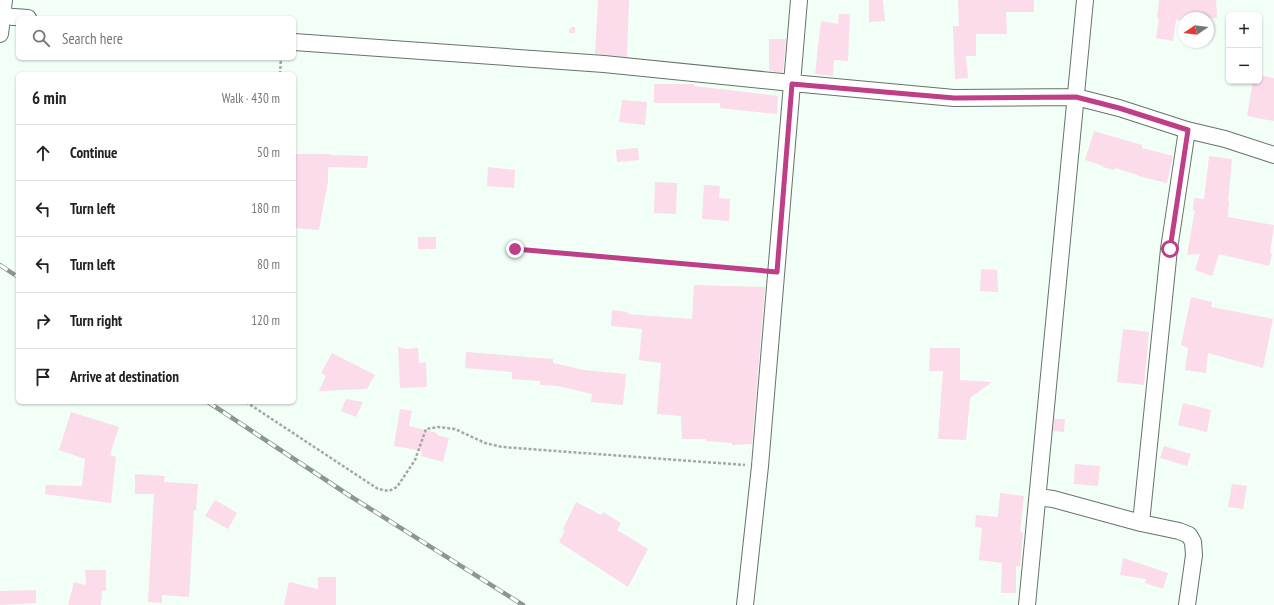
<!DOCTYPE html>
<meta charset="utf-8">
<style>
:root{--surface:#fff;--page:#f6f6f6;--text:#222;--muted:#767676;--line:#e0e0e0}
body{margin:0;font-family:"PT Sans Narrow",sans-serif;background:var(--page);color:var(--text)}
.controls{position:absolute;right:12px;top:12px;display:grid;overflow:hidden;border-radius:6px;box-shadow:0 1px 3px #0004}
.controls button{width:36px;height:36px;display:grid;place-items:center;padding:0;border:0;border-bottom:1px solid var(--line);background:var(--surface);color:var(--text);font:20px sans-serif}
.compass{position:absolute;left:1178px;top:12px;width:36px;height:36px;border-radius:50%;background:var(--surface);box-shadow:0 1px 3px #0004;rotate:257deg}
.stop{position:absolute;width:12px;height:12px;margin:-9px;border:3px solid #be3e88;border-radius:50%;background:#fff}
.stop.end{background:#be3e88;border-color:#fff;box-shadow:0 1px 4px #0008}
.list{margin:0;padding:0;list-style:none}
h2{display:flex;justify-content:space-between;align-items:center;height:52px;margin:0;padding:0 16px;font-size:17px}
h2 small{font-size:13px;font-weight:400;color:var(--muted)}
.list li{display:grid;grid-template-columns:26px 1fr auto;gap:12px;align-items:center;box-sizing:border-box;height:56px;padding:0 16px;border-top:1px solid var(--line)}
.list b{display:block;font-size:15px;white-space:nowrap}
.list em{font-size:13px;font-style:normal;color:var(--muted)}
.icon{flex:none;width:22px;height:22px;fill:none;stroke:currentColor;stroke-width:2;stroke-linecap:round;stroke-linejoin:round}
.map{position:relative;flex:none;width:1274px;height:605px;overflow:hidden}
.search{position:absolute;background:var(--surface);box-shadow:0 1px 3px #0004;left:16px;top:16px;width:280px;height:44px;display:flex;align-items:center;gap:10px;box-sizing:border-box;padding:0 14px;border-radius:6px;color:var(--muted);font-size:15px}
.panel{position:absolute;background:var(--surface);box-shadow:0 1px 3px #0004;left:16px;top:72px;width:280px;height:332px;border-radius:6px}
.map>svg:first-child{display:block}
.building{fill:#fcdbea}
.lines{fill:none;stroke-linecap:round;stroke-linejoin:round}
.street-casing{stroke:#65736b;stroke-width:18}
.path{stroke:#a0aba5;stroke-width:2.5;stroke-dasharray:3 2;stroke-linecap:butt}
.street{stroke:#fff;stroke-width:16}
.rail-casing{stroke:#8d9791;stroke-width:4.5}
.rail{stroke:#fff;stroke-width:3;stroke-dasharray:9;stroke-linecap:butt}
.route{stroke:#be3e88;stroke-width:5}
</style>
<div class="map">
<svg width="1274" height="605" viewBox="0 0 1274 605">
<rect width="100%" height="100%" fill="#f1fff7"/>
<path class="building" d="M 598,0 L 629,0 L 627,57 L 595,54 Z
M 869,0 L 883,0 L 885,21 L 869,22 Z
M 958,0 L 1034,0 L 1034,12 L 1006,12 L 1007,34 L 976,34 L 976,56 L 966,56 L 968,78 L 955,79 L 953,26 L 959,26 Z
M 1159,0 L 1216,0 L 1217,18 L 1184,18 L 1184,21 L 1176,20 L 1173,41 L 1156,38 L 1159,18 L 1157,18 Z
M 839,14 L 850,14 L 848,61 L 834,60 L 833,76 L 815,74 L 821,21 L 838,24 Z
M 572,27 L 575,27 L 575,33 L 569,33 L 569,30 Z
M 769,39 L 786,39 L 783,73 L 769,71 Z
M 1259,75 L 1274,78 L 1274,121 L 1247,116 L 1253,81 L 1259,81 Z
M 654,84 L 694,84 L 694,86 L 778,96 L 777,114 L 720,108 L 720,103 L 654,103 Z
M 622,100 L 647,102 L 645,125 L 619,122 Z
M 1094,131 L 1142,145 L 1142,148 L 1173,156 L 1167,183 L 1138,176 L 1138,175 L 1115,168 L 1114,170 L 1103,167 L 1103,166 L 1085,160 Z
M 638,148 L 639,160 L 617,162 L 616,150 Z
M 294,154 L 330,154 L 330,155 L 368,156 L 367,168 L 328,167 L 328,181 L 319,230 L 294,228 Z
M 1209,156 L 1232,159 L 1228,202 L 1229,202 L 1228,217 L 1274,225 L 1270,253 L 1272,254 L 1269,266 L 1219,254 L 1212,276 L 1195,270 L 1200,254 L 1187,255 L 1195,210 L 1193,210 L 1194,198 L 1204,199 Z
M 488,167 L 515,170 L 514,188 L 487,186 Z
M 655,182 L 677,183 L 676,214 L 654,213 Z
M 704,185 L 720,186 L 719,198 L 730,199 L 729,221 L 702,219 Z
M 418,237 L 436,237 L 436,249 L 418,249 Z
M 981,269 L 997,270 L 998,292 L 980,291 Z
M 694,285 L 765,287 L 752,444 L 732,445 L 732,443 L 706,441 L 706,439 L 682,439 L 681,416 L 657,414 L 661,363 L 639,360 L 642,329 L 611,326 L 612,310 L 628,312 L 627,314 L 692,319 Z
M 1191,297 L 1212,302 L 1211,307 L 1273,319 L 1263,368 L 1208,353 L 1206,373 L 1185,370 L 1188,348 L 1181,345 Z
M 1123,329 L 1149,332 L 1144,385 L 1117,382 Z
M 398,347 L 406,349 L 418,348 L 419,363 L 426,362 L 427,387 L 400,388 Z
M 930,348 L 960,348 L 960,380 L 992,382 L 970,398 L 966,440 L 938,439 L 943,371 L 929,371 Z
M 466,352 L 553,359 L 553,363 L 584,370 L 626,374 L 623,405 L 591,402 L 592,394 L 558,386 L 540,385 L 540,381 L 512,379 L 512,372 L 465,368 Z
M 332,353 L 375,375 L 367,389 L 319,391 L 326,376 L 321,373 Z
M 346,399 L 363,402 L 356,417 L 341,411 Z
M 1183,403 L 1211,410 L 1207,432 L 1178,425 Z
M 400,409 L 412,411 L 409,426 L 437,433 L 437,435 L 449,438 L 443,462 L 421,456 L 422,451 L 394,446 Z
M 71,412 L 119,427 L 110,455 L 116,457 L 111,503 L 45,494 L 46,485 L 82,486 L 85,459 L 59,450 Z
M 1054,419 L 1065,419 L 1064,432 L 1053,431 Z
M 1164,446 L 1191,454 L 1187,466 L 1160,458 Z
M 1075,464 L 1100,466 L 1098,486 L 1074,484 Z
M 135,474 L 165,476 L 164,482 L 198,484 L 196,511 L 194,510 L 189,597 L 162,595 L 162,603 L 148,602 L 154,494 L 135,494 Z
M 1232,484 L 1247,486 L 1243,509 L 1228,507 Z
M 1000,493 L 1024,496 L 1020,532 L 1023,532 L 1020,567 L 1016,566 L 1016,593 L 1001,593 L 1002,563 L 979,560 L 982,528 L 975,527 L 976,515 L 998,517 Z
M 215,500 L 237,513 L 228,529 L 205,516 Z
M 576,502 L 601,515 L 603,512 L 621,523 L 617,530 L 648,549 L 628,587 L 559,542 L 565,530 L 563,529 Z
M 1123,558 L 1168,573 L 1163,589 L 1145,583 L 1146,579 L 1120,575 Z
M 85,570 L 106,570 L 106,591 L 102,591 L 101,605 L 68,605 L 74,582 L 86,585 Z
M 318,577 L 336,577 L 336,605 L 284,605 L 289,582 L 318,589 Z
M 36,590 L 36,603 L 0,605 L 0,591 Z"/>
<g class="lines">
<defs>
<path id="street" d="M 0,16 L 28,18
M 0,34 L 4,0
M 294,42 L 604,64 L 792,83 L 954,98 L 1076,97 L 1119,108 L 1187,130 L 1225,139 L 1274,155
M 1038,497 L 1053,499 L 1141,523 L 1179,531 L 1189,535 L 1193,542 L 1194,555 L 1187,605
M 1141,523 L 1169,249 L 1187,130
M 745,605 L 760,466 L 799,0
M 1027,605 L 1085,0"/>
</defs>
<use href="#street" class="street-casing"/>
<path class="path" d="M 280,74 L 281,58
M 515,249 L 762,270
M 246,402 L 378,489 L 389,491 L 397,487 L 415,460 L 426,429 L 438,427 L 455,429 L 485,443 L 502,447 L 745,465"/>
<use href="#street" class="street"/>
<defs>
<path id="rail" d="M 0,265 L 18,277
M 208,402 L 350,496 L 523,605"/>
</defs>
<use href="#rail" class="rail-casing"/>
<use href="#rail" class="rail"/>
</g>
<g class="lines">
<path class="route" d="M 515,249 L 777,272 L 792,84 L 954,98 L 1076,97 L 1119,108 L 1188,130 L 1170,249"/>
</g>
</svg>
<div class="controls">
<button>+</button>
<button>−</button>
</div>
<svg class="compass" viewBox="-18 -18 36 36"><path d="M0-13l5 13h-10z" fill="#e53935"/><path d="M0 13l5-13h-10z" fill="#767676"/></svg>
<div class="stop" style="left:1170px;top:249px"></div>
<div class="stop end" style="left:515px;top:249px"></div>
<div class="search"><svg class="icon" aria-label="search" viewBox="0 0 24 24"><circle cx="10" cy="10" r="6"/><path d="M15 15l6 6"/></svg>Search here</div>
<section class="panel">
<h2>6 min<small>Walk · 430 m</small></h2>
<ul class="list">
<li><svg class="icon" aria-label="ahead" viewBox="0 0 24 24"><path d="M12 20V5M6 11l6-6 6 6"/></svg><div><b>Continue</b></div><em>50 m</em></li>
<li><svg class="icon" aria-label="left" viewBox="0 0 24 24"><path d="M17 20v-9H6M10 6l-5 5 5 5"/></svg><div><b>Turn left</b></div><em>180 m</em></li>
<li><svg class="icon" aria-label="left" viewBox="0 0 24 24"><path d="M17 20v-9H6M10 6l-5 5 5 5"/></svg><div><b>Turn left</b></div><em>80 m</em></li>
<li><svg class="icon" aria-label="right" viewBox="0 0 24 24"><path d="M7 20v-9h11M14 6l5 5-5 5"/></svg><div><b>Turn right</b></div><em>120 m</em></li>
<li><svg class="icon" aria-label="arrive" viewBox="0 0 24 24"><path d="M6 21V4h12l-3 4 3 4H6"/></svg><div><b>Arrive at destination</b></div></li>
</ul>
</section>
</div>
